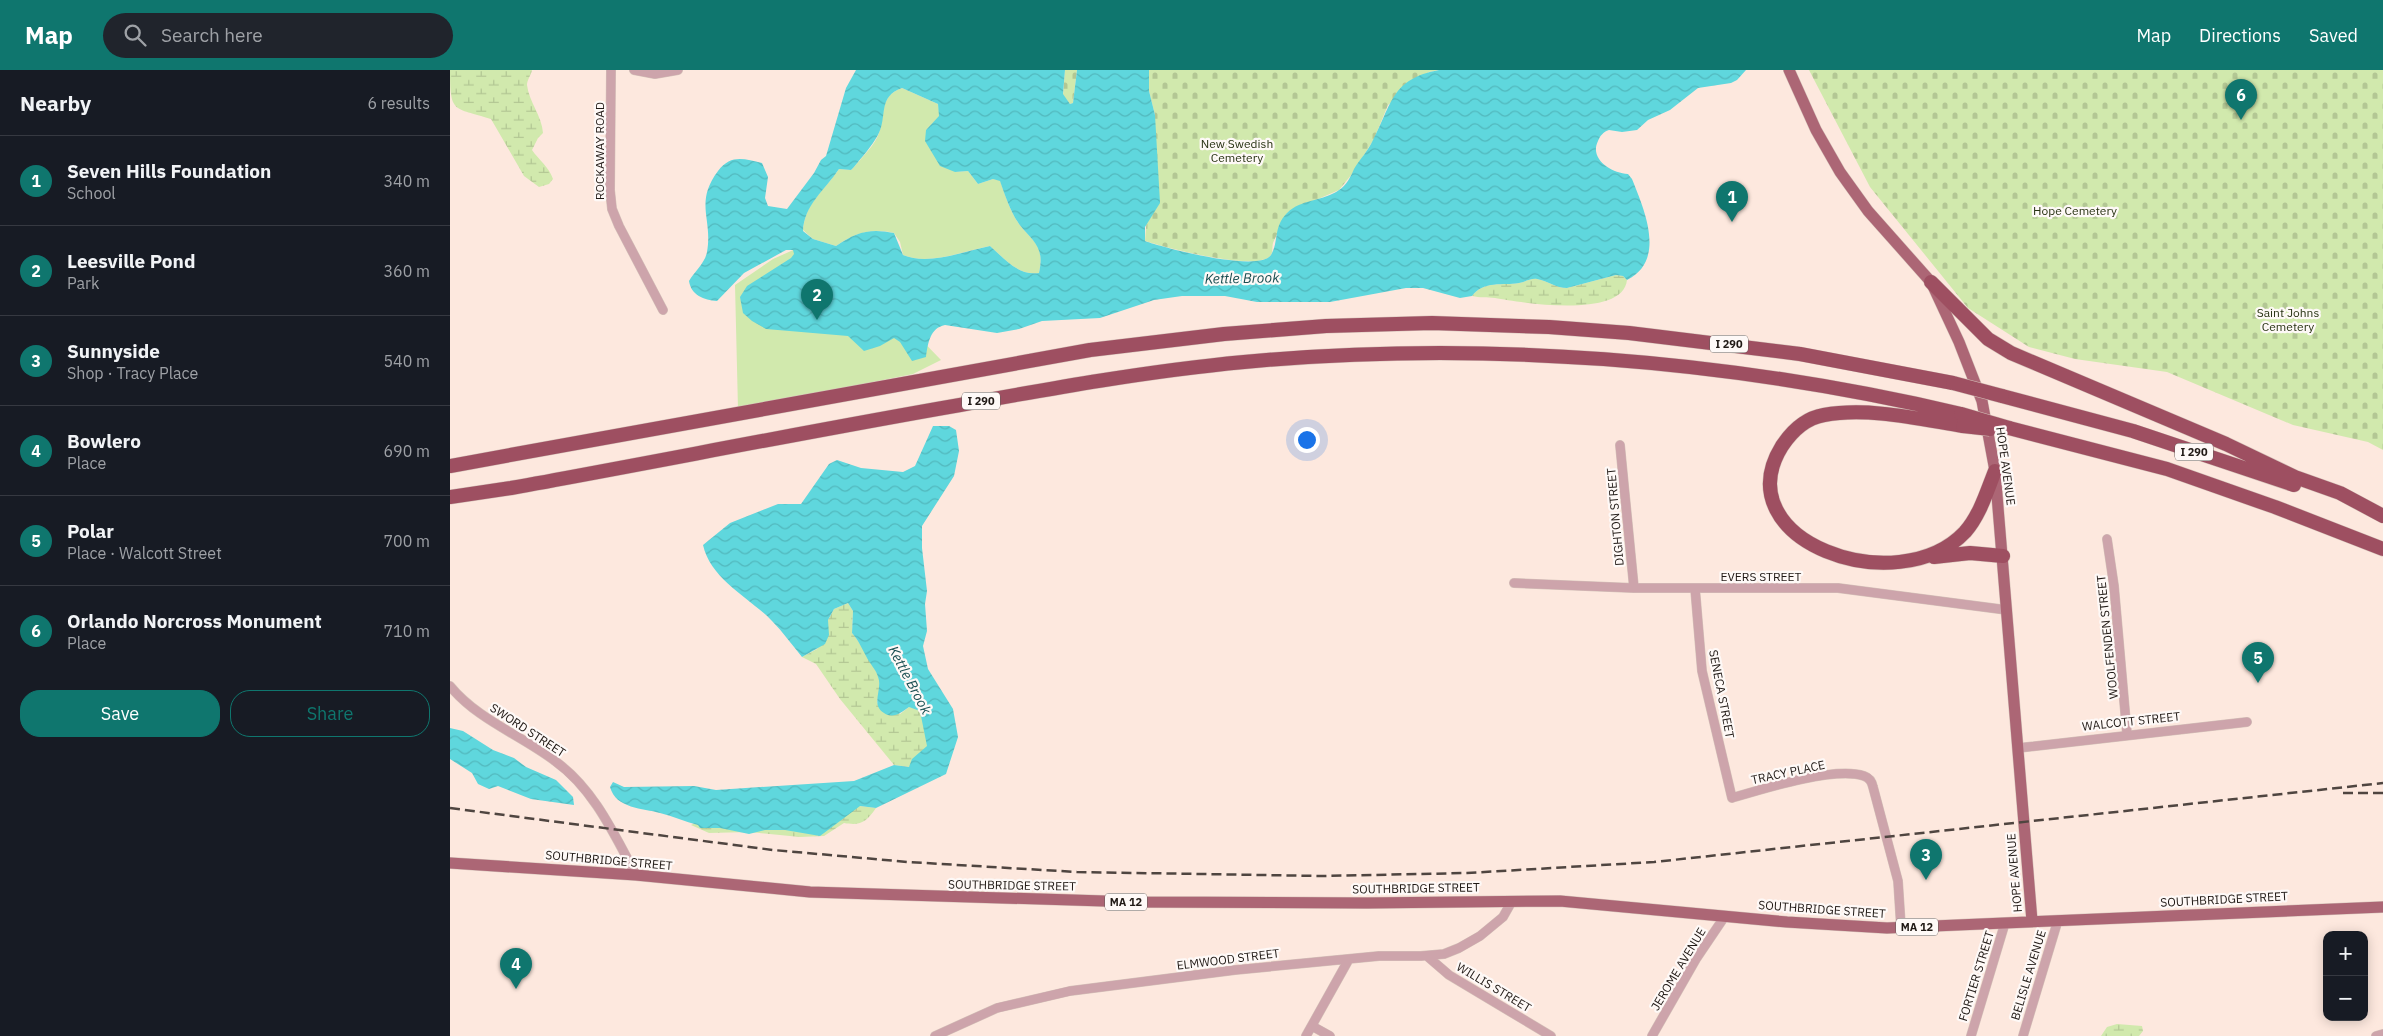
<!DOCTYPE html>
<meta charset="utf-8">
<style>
:root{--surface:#171b24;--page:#20242c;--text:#f1f3f6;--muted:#9ea1a6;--line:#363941;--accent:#0f766e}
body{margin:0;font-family:"IBM Plex Sans",sans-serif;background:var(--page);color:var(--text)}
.controls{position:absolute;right:15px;bottom:15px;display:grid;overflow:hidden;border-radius:10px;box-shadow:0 2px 12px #0003}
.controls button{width:45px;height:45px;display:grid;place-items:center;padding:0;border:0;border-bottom:1px solid var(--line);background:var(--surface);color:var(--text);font:25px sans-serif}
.you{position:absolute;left:856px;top:369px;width:18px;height:18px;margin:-12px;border:4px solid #fff;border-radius:50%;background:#1a73e8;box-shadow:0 0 0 8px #1a73e833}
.badge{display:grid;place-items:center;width:32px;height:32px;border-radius:50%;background:var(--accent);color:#fff;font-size:16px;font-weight:700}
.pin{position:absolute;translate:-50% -41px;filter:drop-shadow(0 1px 2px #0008)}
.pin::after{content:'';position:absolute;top:26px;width:18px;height:15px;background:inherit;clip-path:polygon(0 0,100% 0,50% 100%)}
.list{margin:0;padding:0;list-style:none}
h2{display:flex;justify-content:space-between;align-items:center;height:65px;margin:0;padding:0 20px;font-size:21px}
h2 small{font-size:16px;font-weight:400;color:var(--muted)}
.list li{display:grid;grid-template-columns:32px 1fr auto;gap:15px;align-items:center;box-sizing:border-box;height:90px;padding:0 20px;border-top:1px solid var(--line)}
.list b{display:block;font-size:19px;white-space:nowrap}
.list p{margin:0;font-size:16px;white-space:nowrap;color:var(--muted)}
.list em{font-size:16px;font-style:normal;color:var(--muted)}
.actions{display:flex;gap:10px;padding:15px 20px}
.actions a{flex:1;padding:11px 0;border:1px solid var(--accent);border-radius:20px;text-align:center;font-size:18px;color:var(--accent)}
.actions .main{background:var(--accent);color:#fff}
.icon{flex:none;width:28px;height:28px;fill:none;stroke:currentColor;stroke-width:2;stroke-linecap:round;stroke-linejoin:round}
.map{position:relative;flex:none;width:1933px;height:966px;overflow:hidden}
header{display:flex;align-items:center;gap:30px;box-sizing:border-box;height:70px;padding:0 25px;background:var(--accent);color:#fff}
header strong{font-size:24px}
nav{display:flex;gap:28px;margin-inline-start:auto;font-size:18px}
.search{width:350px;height:45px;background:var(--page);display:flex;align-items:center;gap:12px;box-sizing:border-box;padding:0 18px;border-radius:28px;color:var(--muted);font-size:19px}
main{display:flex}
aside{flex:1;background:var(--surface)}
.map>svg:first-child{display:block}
.wetland{fill:url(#wetland-marsh)}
.cemetery{fill:url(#cemetery-stones)}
.park{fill:#d1e9ad}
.water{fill:url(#water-waves);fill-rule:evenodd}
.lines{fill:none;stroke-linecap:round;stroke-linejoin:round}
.minor-casing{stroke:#d5c3ba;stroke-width:10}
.major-casing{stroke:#d5c3ba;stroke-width:12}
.highway-casing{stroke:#d5c3ba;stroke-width:15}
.minor{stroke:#cda4ab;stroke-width:9}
.major{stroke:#ac6675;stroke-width:11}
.highway{stroke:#9e4f61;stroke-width:14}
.rail{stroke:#4f4540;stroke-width:2.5;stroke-dasharray:10 5;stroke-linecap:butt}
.highway-bridge-casing{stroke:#d5c3ba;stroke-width:15;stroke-linecap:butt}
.highway-bridge{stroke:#9e4f61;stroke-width:14}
.labels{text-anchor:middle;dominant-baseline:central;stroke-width:4.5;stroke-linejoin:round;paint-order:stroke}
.shield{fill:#fef9f7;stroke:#635c59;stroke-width:1}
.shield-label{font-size:11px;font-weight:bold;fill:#201915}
.park-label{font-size:12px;fill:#273212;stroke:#fef9f7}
.street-label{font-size:12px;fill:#201915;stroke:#fef9f7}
.water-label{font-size:14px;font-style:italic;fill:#194e51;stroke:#fef9f7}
</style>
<header>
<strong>Map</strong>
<div class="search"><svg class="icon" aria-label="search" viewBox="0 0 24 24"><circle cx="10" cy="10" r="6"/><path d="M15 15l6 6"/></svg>Search here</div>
<nav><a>Map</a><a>Directions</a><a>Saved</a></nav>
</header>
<main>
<aside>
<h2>Nearby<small>6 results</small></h2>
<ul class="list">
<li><span class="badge">1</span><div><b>Seven Hills Foundation</b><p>School</p></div><em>340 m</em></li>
<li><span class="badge">2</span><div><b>Leesville Pond</b><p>Park</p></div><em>360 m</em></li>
<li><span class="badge">3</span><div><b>Sunnyside</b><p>Shop · Tracy Place</p></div><em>540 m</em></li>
<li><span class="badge">4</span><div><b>Bowlero</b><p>Place</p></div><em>690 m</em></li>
<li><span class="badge">5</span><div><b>Polar</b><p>Place · Walcott Street</p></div><em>700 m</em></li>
<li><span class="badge">6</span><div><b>Orlando Norcross Monument</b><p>Place</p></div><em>710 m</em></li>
</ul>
<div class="actions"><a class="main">Save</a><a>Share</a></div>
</aside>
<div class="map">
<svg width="1933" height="966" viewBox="0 0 1933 966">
<defs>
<pattern id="wetland-marsh" width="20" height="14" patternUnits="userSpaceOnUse" patternTransform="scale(1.25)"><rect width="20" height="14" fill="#d1e9ad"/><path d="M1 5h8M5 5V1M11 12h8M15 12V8" fill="none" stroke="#b3c794"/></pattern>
<pattern id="cemetery-stones" width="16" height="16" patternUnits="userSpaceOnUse" patternTransform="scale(1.25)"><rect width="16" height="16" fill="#d1e9ad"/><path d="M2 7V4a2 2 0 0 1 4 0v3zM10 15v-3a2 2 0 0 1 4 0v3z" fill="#b3c794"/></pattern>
<pattern id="water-waves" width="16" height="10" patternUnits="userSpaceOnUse" patternTransform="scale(1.25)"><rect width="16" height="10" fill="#5fd7dd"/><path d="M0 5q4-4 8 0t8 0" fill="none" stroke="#52b8bd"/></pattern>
</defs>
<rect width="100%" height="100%" fill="#fde8de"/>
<path class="wetland" d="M 0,0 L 82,0 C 81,5 77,10 77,15 C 79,32 92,46 93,63 L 88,68 L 82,80 C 89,90 99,97 103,109 L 99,114 L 89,117 L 74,106 L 41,49 C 3,37 0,44 0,0 Z
M 1166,205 L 1173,206 L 1177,210 C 1173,249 1072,233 1045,228 C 1037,227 1030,228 1022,226 C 1034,210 1053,216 1069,213 C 1075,212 1081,208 1087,209 C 1098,211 1106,218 1117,218 Z
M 398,533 L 403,541 L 402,563 C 407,568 428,602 429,608 C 431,615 428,626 427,633 L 450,644 L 459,637 L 473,639 L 482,683 L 459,697 L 444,695 L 390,629 L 366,594 L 352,587 L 367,579 L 378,565 L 378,550 L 384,539 Z
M 410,736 L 426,738 C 416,752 411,756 394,753 L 374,766 L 350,767 L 300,762 L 259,763 L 241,755 L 245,753 Z
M 1667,954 L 1692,956 L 1693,961 L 1689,966 L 1651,966 L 1657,957 Z"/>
<path class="cemetery" d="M 615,0 L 627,0 L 623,33 L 620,34 L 613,25 Z
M 699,0 L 989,0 L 979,2 L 938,35 L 924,69 L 902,104 L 889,120 L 838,142 C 834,152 827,163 823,173 C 822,177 823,182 821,185 C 809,203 714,177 695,171 L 705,45 L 699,21 Z
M 1359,0 L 1933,0 L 1933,380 L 1918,372 L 1843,355 L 1717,302 L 1625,289 L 1579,277 L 1518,238 L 1420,117 Z"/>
<path class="park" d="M 452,18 L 488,34 L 490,46 L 476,60 L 505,102 L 518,101 L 528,114 L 543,109 L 550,110 C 555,125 560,141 569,154 C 583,172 595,175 589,203 C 568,206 555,189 540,176 C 513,181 479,196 453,185 L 450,172 L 444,163 C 421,158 405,163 386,176 L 363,169 L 353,160 C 355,133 374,121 389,99 L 401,100 L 404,97 C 412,87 425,75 429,63 C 436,43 429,26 452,18 Z
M 350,177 L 460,258 L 491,290 L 463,304 L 288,339 L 285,215 L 323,189 Z"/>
<path class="water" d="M 406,0 L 615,0 L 613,24 L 620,34 L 623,33 L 627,0 L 699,0 L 699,21 L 705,45 L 710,133 L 695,157 L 695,171 C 714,178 809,203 821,185 C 829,172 823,157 837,143 C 851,129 874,131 889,120 C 896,116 901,106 904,99 C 910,89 918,81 923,70 C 942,34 941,9 989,0 L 1296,0 L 1287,10 L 1281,13 L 1248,18 L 1220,40 L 1198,50 L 1187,60 L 1172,62 L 1159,60 C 1153,62 1150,66 1148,71 C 1139,89 1161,103 1178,104 L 1182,109 C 1194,139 1217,190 1177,210 L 1173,206 L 1166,205 L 1117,218 C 1106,218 1098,211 1087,209 C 1081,208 1075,212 1069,213 C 1053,216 1034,210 1022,226 L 1010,228 L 973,218 L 956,218 L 880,232 L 807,232 L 775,226 L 732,226 L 704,230 L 650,248 L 592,251 L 569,259 L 547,263 L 495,255 C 480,258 478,273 476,287 L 462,291 L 450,272 L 444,268 L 430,276 L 414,281 L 398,266 L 316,259 L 302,251 L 293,243 L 290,227 L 297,216 L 341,188 L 344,184 L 343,180 L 336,180 L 294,203 L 267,231 C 254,230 241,225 239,211 C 245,201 255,193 257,182 C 263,149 244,133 268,101 C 281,84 294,89 312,93 L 318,107 L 315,128 L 318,136 L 337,139 L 364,103 L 371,90 L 376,86 L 396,18 ZM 452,18 L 488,34 L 489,46 L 476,60 L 475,71 L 490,96 L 505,102 L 518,101 L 528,114 L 543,109 L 550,111 C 555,125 560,141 569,154 C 583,172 595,176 589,203 C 568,206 555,189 540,176 C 514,181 479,196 453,185 L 444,163 C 420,158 406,162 386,176 L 363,169 L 353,161 C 354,135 375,120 389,99 L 401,100 L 404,97 C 412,87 422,76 428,65 C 438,46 427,27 452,18 Z
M 483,356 L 499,356 L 506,360 L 509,381 L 504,406 L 472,456 L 472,478 L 477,521 L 475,534 L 477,561 L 473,576 L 478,599 L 503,639 L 508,667 L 496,704 L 426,738 L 410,736 L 370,766 L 335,760 L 315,760 L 299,764 L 270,758 L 250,758 L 248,755 C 235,752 223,746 210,743 C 193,738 166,739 160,717 L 163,712 L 174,717 L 244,716 L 266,720 L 404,711 L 444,695 L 459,697 L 462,689 L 477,676 L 470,641 L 459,637 C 451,643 443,649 434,643 C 420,635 433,619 428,607 C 426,599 419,593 416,586 C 411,577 409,571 402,563 L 403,541 L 398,533 L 384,539 L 378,550 L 379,565 L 375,574 L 352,587 C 342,575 333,562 322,551 C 299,527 261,510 253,475 L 280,453 L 328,434 L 351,434 L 379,394 L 387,390 L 411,398 L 453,402 L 465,396 Z
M 0,658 L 13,661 L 43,680 L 64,688 L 76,697 L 106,710 L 123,727 L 124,735 L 81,729 L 48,716 L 39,719 L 28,714 L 22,703 L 0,689 Z"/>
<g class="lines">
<defs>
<path id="minor" d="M 161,0 L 160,120 L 162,139 L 169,156 L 213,240
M 184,0 L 205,4 L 228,0
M 1170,375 L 1184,518
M 1657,469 L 1664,516 L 1677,664
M 1064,513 L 1184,518 L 1388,518 L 1557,540
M 1245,518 L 1252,601 L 1282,728 C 1312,719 1385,696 1414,706 C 1420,708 1422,712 1423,717 L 1448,811 L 1451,857
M 0,616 C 28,650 71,665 105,691 C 144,719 164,764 186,805
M 1568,678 L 1797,652
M 977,886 L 999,905 L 1101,966
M 862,956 L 880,966
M 485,966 L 547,938 L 620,921 L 785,900 L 929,886 L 971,886 L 994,884 L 1009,878 L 1030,866 L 1053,847 L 1062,831
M 856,966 L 899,889
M 1202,966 L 1246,889 L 1275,846
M 1521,966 L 1555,853
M 1573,966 L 1608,850
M 1926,966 L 1933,964"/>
<path id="major" d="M 1339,0 L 1366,60 L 1390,102 L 1418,141 L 1481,212 L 1509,272 L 1532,331 L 1545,401 L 1582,851
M 0,793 L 186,805 L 360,822 L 686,832 L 917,833 L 1110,831 L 1337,852 L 1437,858 L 1933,837"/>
<path id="highway" d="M 1481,212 L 1538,269 L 1561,283 L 1776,374 L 1845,407 L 1890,423 L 1933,446
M 1552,326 L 1683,361 L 1844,415
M 1513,356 C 1469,349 1418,337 1374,345 C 1356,348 1342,361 1332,376 C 1273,471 1448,533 1515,462 C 1530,445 1537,421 1545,401
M 1559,358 L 1717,399 L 1825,437 L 1933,479
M 0,396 L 640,280 L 774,264 L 876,256 L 982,253 L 1099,257 L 1179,263 L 1350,284 L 1503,313
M 0,427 L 61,418 C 210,391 360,361 510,335 C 604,318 698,301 794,292 C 1032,270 1277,289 1511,344
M 1484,487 L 1520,483 L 1553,486"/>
</defs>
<use href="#minor" class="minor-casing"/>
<use href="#major" class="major-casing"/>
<use href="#highway" class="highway-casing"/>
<use href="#minor" class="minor"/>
<use href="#major" class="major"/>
<use href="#highway" class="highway"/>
<path class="rail" d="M 1893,723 L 1933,723
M 0,738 L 323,780 L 458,792 L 627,802 L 873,806 L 1017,803 L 1204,792 L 1933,713"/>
<defs>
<path id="highway-bridge" d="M 1503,313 L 1552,326
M 1511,344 L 1559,358
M 1513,356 L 1540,359"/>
</defs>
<use href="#highway-bridge" class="highway-bridge-casing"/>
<use href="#highway-bridge" class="highway-bridge"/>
</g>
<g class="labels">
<g class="shield">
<rect x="1260" y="265.5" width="38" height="17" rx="4"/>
<rect x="512" y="322.5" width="38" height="17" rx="4"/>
<rect x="1725" y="373.5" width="38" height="17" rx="4"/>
<rect x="655" y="823.5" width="42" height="17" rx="4"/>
<rect x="1446" y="848.5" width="42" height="17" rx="4"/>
</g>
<g class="shield-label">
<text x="1279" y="274">I 290</text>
<text x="531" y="331">I 290</text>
<text x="1744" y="382">I 290</text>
<text x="676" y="832">MA 12</text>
<text x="1467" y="857">MA 12</text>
</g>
<g class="park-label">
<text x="787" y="73">New Swedish<tspan x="787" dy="14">Cemetery</tspan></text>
<text x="1625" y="140">Hope Cemetery</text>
<text x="1838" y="242">Saint Johns<tspan x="1838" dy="14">Cemetery</tspan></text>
</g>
<g class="street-label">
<text transform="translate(149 81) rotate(-90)">ROCKAWAY ROAD</text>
<text transform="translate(1556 396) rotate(82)">HOPE AVENUE</text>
<text transform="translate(1165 447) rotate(-95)">DIGHTON STREET</text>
<text x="1311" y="506">EVERS STREET</text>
<text transform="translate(1657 567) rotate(-96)">WOOLFENDEN STREET</text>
<text transform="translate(1272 624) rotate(79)">SENECA STREET</text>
<text transform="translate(1681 651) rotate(-6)">WALCOTT STREET</text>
<text transform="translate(78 660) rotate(33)">SWORD STREET</text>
<text transform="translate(1338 702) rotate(-12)">TRACY PLACE</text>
<text transform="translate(159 790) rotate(5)">SOUTHBRIDGE STREET</text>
<text transform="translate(1564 803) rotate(-95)">HOPE AVENUE</text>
<text transform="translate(562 815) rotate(1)">SOUTHBRIDGE STREET</text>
<text transform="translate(966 818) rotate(-1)">SOUTHBRIDGE STREET</text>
<text transform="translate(1774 829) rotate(-3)">SOUTHBRIDGE STREET</text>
<text transform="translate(1372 839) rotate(4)">SOUTHBRIDGE STREET</text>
<text transform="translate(778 889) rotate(-7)">ELMWOOD STREET</text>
<text transform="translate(1228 899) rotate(-59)">JEROME AVENUE</text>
<text transform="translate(1578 905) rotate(-73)">BELISLE AVENUE</text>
<text transform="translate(1526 906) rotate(-73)">FORTIER STREET</text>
<text transform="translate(1044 917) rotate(31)">WILLIS STREET</text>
</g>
<g class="water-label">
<text transform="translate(792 208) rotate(-1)">Kettle Brook</text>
<text transform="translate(460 610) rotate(62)">Kettle Brook</text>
</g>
</g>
</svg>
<div class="controls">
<button>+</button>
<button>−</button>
</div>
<div class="you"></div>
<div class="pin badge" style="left:1282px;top:152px">1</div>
<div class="pin badge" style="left:367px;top:250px">2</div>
<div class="pin badge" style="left:1476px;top:810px">3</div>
<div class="pin badge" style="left:66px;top:919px">4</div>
<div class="pin badge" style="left:1808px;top:613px">5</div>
<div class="pin badge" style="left:1791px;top:50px">6</div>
</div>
</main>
